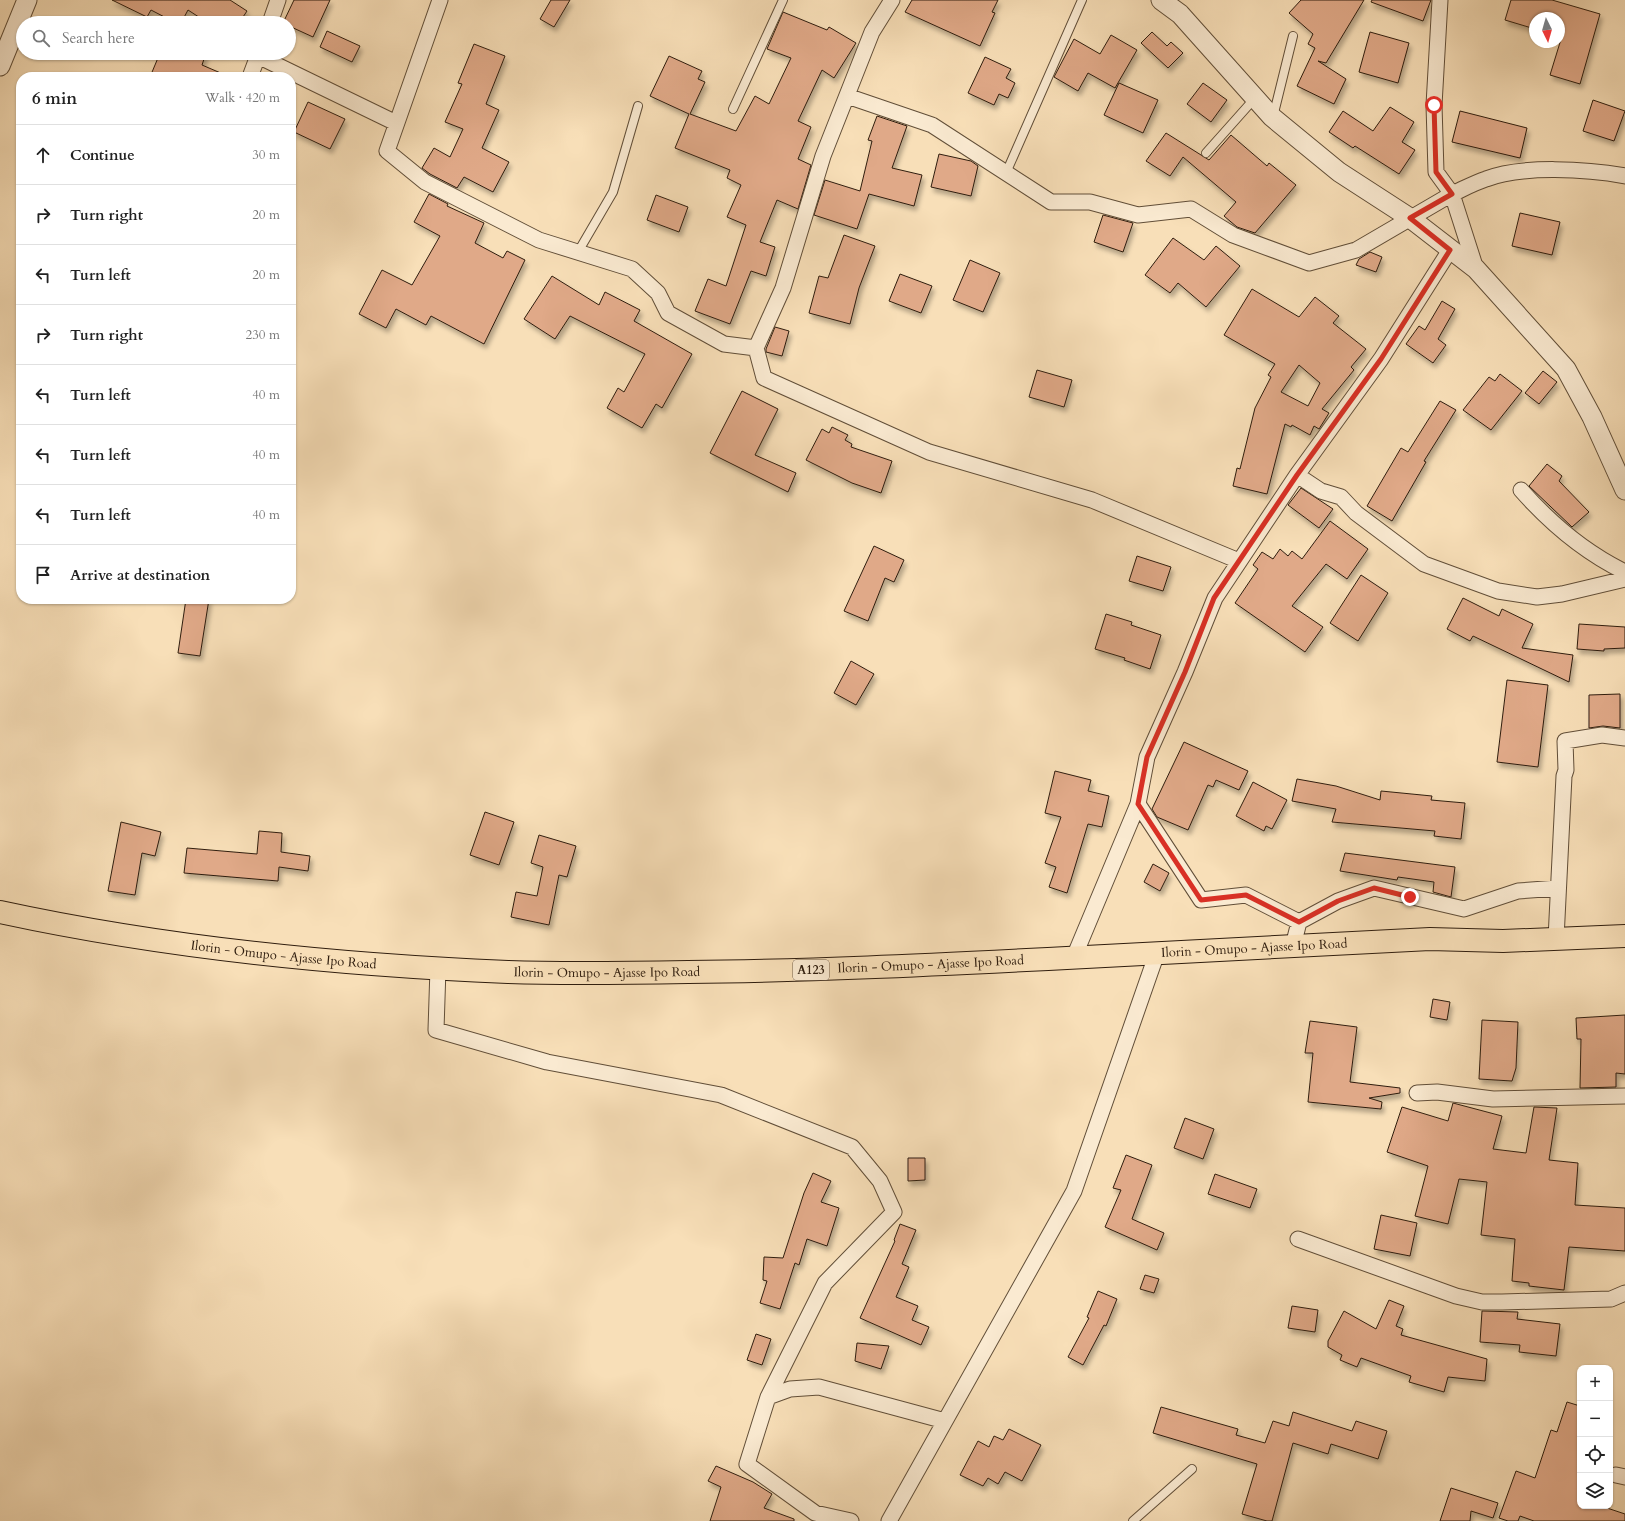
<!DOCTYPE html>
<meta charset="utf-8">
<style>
:root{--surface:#fff;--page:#f2f2f2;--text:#222;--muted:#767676;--line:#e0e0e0}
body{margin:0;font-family:Cardo,serif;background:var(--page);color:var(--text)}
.controls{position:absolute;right:12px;bottom:12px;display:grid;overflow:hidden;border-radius:8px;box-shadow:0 1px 3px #0004}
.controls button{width:36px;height:36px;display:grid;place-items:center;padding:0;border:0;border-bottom:1px solid var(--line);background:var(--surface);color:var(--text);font:20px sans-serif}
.compass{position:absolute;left:1529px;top:12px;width:36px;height:36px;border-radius:50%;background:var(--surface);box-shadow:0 1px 3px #0004;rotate:175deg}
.stop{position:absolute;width:12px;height:12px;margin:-9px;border:3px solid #d93025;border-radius:50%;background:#fff}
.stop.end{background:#d93025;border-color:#fff;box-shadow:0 1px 4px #0008}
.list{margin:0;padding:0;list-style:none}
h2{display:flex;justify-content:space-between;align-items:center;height:52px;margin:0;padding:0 16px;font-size:17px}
h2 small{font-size:13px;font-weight:400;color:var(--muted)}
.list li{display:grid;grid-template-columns:26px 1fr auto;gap:12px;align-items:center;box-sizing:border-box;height:60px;padding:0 16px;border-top:1px solid var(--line)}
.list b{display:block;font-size:15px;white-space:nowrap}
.list em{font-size:13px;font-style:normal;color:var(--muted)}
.icon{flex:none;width:22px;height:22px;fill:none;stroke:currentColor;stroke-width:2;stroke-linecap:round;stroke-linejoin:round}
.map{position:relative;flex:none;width:1625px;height:1521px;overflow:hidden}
.search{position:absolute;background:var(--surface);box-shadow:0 1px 3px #0004;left:16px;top:16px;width:280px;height:44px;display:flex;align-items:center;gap:10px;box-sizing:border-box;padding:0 14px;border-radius:22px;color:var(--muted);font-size:15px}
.panel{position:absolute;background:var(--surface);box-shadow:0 1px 3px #0004;left:16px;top:72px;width:280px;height:532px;border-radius:16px}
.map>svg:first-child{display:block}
.building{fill:#e0a988;stroke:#2f1d0e;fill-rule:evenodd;filter:url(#shadow)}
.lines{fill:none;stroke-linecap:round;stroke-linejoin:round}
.service-casing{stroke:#614e38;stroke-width:10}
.minor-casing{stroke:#614e38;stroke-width:17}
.tertiary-casing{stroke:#614e38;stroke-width:21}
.trunk-casing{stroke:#2f1d0e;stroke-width:24}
.service{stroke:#faead1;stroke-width:8}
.minor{stroke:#faead1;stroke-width:15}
.tertiary{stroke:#faead1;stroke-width:19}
.trunk{stroke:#f8dfb8;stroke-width:22}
.route{stroke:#d93025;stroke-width:5}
.labels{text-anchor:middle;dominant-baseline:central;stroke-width:3;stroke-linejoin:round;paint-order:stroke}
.shield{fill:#faead1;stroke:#6c5a48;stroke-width:1}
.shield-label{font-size:12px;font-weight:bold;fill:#2f1d0e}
.street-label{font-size:13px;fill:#2f1d0e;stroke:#faead1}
</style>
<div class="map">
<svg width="1625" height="1521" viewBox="0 0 1625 1521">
<defs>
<filter id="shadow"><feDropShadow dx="2.5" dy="4.5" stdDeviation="2" flood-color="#0004"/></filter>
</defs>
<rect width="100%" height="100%" fill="#f8dfb8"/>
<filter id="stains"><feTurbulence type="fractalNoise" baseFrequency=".005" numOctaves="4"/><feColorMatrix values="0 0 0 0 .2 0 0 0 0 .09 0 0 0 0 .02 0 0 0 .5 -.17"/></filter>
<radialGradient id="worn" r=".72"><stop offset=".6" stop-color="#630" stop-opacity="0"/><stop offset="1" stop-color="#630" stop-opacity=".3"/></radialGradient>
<path class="building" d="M 112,0 L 230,0 L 247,11 L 239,23 L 208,23 L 188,10 L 181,23 L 176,23 L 151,10 L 147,17 Z
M 294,0 L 330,0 L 313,37 L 289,26 L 289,23 L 283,23 Z
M 551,0 L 570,0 L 554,27 L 540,19 Z
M 912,0 L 998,0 L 992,12 L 995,13 L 980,46 L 905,12 Z
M 1301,0 L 1364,0 L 1326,63 L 1318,61 L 1346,79 L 1334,104 L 1297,86 L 1315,48 L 1308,44 L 1313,34 L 1289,13 Z
M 1372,0 L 1431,0 L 1423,21 L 1371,2 Z
M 1511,0 L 1552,0 L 1600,14 L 1580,84 L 1550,75 L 1562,36 L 1559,36 L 1559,18 L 1535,18 L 1535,29 L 1505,20 Z
M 783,12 L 827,30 L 829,27 L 856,43 L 834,78 L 822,70 L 798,121 L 811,127 L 798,159 L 811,165 L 798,209 L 777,200 L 760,242 L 775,247 L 766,276 L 751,271 L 730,324 L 695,311 L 708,279 L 726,286 L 746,225 L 727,217 L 741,185 L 727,178 L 730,170 L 675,148 L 689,114 L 650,96 L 669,56 L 702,71 L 698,79 L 705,82 L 690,114 L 736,131 L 755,96 L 769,104 L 791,58 L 767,49 Z
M 327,31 L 360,46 L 352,62 L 320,47 Z
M 1152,32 L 1167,46 L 1171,42 L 1183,53 L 1168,68 L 1141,43 Z
M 1370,32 L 1409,43 L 1398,83 L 1359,72 Z
M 1111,35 L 1137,50 L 1115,88 L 1088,73 L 1078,91 L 1054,77 L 1074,39 L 1100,54 Z
M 474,44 L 505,56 L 486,104 L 499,110 L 482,148 L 509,162 L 493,192 L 464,177 L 457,188 L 430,174 L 422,168 L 434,148 L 450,157 L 463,129 L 445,122 L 462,84 L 458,83 Z
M 160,53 L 206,53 L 202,65 L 230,77 L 150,77 Z
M 985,57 L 1011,69 L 1006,78 L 1015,83 L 1008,98 L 999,94 L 994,105 L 968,93 Z
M 1119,83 L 1158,100 L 1143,133 L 1104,115 Z
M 1203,83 L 1227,100 L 1211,122 L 1187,104 Z
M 1593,100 L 1625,111 L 1614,141 L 1583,131 Z
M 308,102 L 345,119 L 330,149 L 294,132 Z
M 1390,107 L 1414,122 L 1402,142 L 1415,150 L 1399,174 L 1355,146 L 1353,148 L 1329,132 L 1343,111 L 1373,131 Z
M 1460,111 L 1527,128 L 1520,158 L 1452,142 Z
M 877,116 L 907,126 L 892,168 L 922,175 L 914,206 L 869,194 L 857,229 L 814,215 L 825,180 L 860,191 L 872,141 L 868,140 Z
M 1166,133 L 1209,160 L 1231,135 L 1267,166 L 1269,163 L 1296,185 L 1255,233 L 1237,227 L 1224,216 L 1236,202 L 1183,157 L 1170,176 L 1146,161 Z
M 939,154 L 971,161 L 978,166 L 971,196 L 931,187 Z
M 429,194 L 448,204 L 447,206 L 484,223 L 475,243 L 503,258 L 507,251 L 525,260 L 484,344 L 431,316 L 426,325 L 396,309 L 386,328 L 359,314 L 382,270 L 412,285 L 440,236 L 414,222 Z
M 656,195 L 688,207 L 679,232 L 647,220 Z
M 1520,213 L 1560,222 L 1552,255 L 1512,246 Z
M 1103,215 L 1133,223 L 1123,252 L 1094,242 Z
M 844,235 L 875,246 L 859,288 L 850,324 L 809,313 L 819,276 L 828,278 Z
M 1173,238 L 1204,260 L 1216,246 L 1240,266 L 1206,307 L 1178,283 L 1170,293 L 1145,275 Z
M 1370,252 L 1382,257 L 1376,272 L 1356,265 L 1359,259 Z
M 970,260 L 1000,273 L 983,312 L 953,300 Z
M 900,274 L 932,286 L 921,313 L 889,301 Z
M 552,276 L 599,305 L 605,292 L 640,310 L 634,321 L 692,354 L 662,408 L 656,404 L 642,428 L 607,408 L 618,388 L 624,392 L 645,354 L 570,316 L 555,339 L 524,319 Z
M 1252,289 L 1299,317 L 1315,297 L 1339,316 L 1333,323 L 1366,349 L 1351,367 L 1354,370 L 1322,409 L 1329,413 L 1319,429 L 1314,426 L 1310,435 L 1292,425 L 1291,427 L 1285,424 L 1267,494 L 1233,486 L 1237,468 L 1240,469 L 1255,408 L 1271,377 L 1268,375 L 1275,364 L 1224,335 ZM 1299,365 L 1320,383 L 1308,406 L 1281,392 Z
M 1442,301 L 1455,309 L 1438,339 L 1446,345 L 1433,363 L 1406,344 L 1419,326 L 1425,330 Z
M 775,327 L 789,331 L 782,356 L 766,352 L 766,349 Z
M 1037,370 L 1072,380 L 1064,407 L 1029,397 Z
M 1543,371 L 1557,382 L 1539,404 L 1525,393 Z
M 1500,374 L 1522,391 L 1491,430 L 1463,410 L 1489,377 L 1495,381 Z
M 742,391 L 778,409 L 755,455 L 796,473 L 788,492 L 710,453 Z
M 1440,401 L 1456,410 L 1424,461 L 1426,462 L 1392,521 L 1367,506 L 1401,448 L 1408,452 Z
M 832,427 L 848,435 L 845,440 L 852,444 L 851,447 L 892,461 L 881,493 L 852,483 L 806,460 L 822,429 L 829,433 Z
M 1547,464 L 1562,476 L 1559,481 L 1589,512 L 1572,527 L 1529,486 Z
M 1301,488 L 1333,509 L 1319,528 L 1288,505 Z
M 1330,521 L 1368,549 L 1347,579 L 1326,564 L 1292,606 L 1323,627 L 1305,652 L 1235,603 L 1258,569 L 1253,565 L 1262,552 L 1273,559 L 1280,549 L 1288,556 L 1292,551 L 1302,559 Z
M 874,546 L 904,560 L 894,582 L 885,578 L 868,621 L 844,611 Z
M 1137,556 L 1171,567 L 1163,591 L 1129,581 Z
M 1361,575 L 1388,593 L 1358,641 L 1330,623 Z
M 1463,598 L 1499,616 L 1502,609 L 1533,624 L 1522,648 L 1573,655 L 1569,682 L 1473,636 L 1470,641 L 1447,629 Z
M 186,599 L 209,599 L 200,656 L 178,653 Z
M 1106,614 L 1132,622 L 1131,625 L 1161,635 L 1150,669 L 1124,660 L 1125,658 L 1095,649 Z
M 1579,624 L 1625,627 L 1625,648 L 1604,649 L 1604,651 L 1577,649 Z
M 851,661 L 874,674 L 856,705 L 834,693 Z
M 1507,680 L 1548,685 L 1538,767 L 1497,762 Z
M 1620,694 L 1620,728 L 1603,726 L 1589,728 L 1589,695 Z
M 1184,742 L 1248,771 L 1239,790 L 1216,780 L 1213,787 L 1208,785 L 1188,830 L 1157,817 L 1152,809 Z
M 1055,771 L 1091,780 L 1088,791 L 1109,796 L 1102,827 L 1088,824 L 1067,893 L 1049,887 L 1056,867 L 1045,863 L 1061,817 L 1045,813 Z
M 1297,779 L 1336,786 L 1380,800 L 1381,791 L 1432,796 L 1431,800 L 1465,803 L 1461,839 L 1434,836 L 1435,831 L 1332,822 L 1336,809 L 1292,801 Z
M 1253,782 L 1287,800 L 1272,829 L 1266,826 L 1264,831 L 1236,816 Z
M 485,812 L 514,822 L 499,865 L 470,855 Z
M 121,822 L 161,832 L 155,856 L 142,853 L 135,895 L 108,891 Z
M 259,831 L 282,833 L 281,852 L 310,856 L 308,871 L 279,867 L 278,881 L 184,873 L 187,848 L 257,854 Z
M 539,835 L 576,846 L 567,877 L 559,875 L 549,925 L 511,917 L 516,892 L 537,896 L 543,867 L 531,863 Z
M 1345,853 L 1455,867 L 1451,897 L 1433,892 L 1434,882 L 1398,877 L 1397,880 L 1340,871 Z
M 1153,864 L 1169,873 L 1160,891 L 1144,882 Z
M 1433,999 L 1450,1002 L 1447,1020 L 1430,1017 Z
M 1625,1015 L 1625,1074 L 1616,1073 L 1616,1087 L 1580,1088 L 1581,1039 L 1577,1039 L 1576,1018 Z
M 1482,1020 L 1518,1022 L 1516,1068 L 1512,1081 L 1479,1079 Z
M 1310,1021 L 1357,1027 L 1350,1082 L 1400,1088 L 1400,1093 L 1369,1098 L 1382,1102 L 1381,1109 L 1308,1102 L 1313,1053 L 1305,1053 Z
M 1453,1103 L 1502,1116 L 1493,1149 L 1526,1153 L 1534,1107 L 1557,1108 L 1549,1160 L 1578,1163 L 1575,1205 L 1625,1208 L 1625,1251 L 1569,1247 L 1564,1290 L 1529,1286 L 1529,1283 L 1512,1281 L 1515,1239 L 1481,1235 L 1487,1182 L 1459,1179 L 1448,1224 L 1415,1216 L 1428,1166 L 1387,1152 L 1402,1107 L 1448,1121 Z
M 1185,1118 L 1214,1129 L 1203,1159 L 1174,1148 Z
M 1126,1155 L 1152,1165 L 1132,1219 L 1164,1233 L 1157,1250 L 1105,1227 L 1121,1190 L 1113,1188 Z
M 908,1158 L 925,1158 L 925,1180 L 908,1181 Z
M 813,1173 L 831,1181 L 821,1202 L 839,1208 L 827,1246 L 807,1239 L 799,1265 L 795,1263 L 780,1309 L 760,1303 L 767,1281 L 763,1280 L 764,1257 L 783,1258 L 804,1193 Z
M 1215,1174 L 1257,1189 L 1250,1208 L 1208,1194 Z
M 1381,1215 L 1417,1223 L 1410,1256 L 1374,1249 Z
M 900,1224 L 916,1230 L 902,1264 L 909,1267 L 896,1297 L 918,1306 L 912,1320 L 929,1327 L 921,1345 L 860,1318 L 895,1241 L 894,1240 Z
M 1145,1275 L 1159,1279 L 1154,1293 L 1140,1289 Z
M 1098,1291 L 1117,1299 L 1106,1326 L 1104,1325 L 1083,1365 L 1068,1357 L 1089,1318 L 1087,1317 Z
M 1389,1300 L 1404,1306 L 1396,1326 L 1403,1329 L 1401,1335 L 1487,1359 L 1485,1381 L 1448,1377 L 1444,1392 L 1409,1382 L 1411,1376 L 1361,1358 L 1357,1367 L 1340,1360 L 1342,1355 L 1328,1347 L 1328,1341 L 1344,1311 L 1376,1329 Z
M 1292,1306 L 1318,1310 L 1315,1332 L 1288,1328 Z
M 1482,1311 L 1518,1312 L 1517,1319 L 1560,1324 L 1556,1356 L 1519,1352 L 1520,1345 L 1480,1342 Z
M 756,1334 L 771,1339 L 762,1365 L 747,1360 Z
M 857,1343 L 889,1346 L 881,1369 L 855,1361 Z
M 1567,1402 L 1580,1406 L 1580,1506 L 1601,1506 L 1625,1514 L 1625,1521 L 1534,1521 L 1520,1516 L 1518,1521 L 1508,1521 L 1499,1518 L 1516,1471 L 1535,1478 L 1551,1430 L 1557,1432 Z
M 1161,1407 L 1238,1429 L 1236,1435 L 1265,1443 L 1273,1421 L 1289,1426 L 1293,1412 L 1352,1431 L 1356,1421 L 1387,1431 L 1378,1459 L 1331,1444 L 1328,1454 L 1293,1443 L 1272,1521 L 1267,1521 L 1242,1514 L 1257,1464 L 1153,1433 Z
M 1009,1429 L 1041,1445 L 1022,1481 L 1005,1472 L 998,1484 L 988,1478 L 983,1486 L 960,1475 L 978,1441 L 989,1447 L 994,1436 L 1003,1440 Z
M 716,1466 L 753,1482 L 772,1494 L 764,1508 L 794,1519 L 794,1521 L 710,1521 L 721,1487 L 708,1481 Z
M 1451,1488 L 1498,1503 L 1493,1518 L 1471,1511 L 1470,1521 L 1440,1521 Z"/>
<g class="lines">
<defs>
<path id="service" d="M 733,109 L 783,0
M 1273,117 L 1293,36
M 1206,153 L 1255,98
M 1006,173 L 1082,0
M 578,252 L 613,192 L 638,106
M 1133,1521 L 1192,1469"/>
<path id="minor" d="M 440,0 L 387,151 L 425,182 L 539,240 L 632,269 L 658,293 L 668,313 L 724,344 L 756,348 L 783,288 L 823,156 L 872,32 L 892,0
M 1440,0 L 1434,105 L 1436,172 L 1452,194 C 1463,189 1474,183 1486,179 C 1521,165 1588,169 1625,176
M 270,23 L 278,0
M 258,56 L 396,123
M 250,77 L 259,53
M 847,96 L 932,125 L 1051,202 L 1090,202 L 1138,215 L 1191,209 L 1233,235 L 1309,263 L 1356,250 L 1452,194 L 1476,269
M 1450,250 L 1381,359 L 1297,475 L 1321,491 L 1341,497 L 1356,513 L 1424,564 L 1498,591 L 1537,597 L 1562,594 L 1625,579
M 756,348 L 764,378 L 929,452 L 1092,500 L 1239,561
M 1521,490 C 1551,524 1584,552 1625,572
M 1138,804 L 1201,900 L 1246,895 L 1299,922 L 1293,946
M 1299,922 L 1338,901 L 1374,888 L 1464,909 L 1518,891 L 1558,888
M 1556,939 L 1564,776 L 1566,770 L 1565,741 L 1602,735 L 1625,738
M 1074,957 L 1138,804 L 1147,757 L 1185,672 L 1215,598 L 1297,475
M 438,968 L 436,1030 L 547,1062 L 721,1095 L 852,1147 L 880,1181 L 894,1212 L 825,1283 L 768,1397 L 747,1464 L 815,1513 L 851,1521
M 1417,1093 L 1437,1092 L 1493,1099 L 1625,1096
M 1298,1239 L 1456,1296 L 1482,1302 L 1502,1302 L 1611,1299 L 1625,1293
M 768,1397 L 790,1389 L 819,1387 L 945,1421
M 1616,1475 L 1625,1477
M 889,1521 L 1074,1191 L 1157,953"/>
<path id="tertiary" d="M 1161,0 L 1180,14 L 1272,117 L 1339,172 L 1410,218 L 1476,269 L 1566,369 L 1592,417 L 1625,490
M 0,66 L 27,0"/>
<g id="trunk">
<path id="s1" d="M 0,912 C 166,948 338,965 508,972 C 568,974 628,973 688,972 C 808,971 928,965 1048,959 C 1175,952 1302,946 1430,939 L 1503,941 L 1625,936"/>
</g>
</defs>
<use href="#service" class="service-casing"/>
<use href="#minor" class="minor-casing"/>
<use href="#tertiary" class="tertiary-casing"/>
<use href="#trunk" class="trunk-casing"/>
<use href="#service" class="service"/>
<use href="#minor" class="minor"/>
<use href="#tertiary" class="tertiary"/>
<use href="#trunk" class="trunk"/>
</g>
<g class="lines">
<path class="route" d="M 1410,897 L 1374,888 L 1338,901 L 1299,922 L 1246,895 L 1201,900 L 1138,804 L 1147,757 L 1185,672 L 1214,598 L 1297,475 L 1381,359 L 1450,250 L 1410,218 L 1452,194 L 1436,172 L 1434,105"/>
</g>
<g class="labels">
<rect class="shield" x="793" y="960" width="36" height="20" rx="3"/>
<g class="shield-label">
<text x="811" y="970">A123</text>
</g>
<g class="street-label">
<text stroke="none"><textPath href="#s1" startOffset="1259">Ilorin - Omupo - Ajasse Ipo Road</textPath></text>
<text stroke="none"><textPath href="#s1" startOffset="287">Ilorin - Omupo - Ajasse Ipo Road</textPath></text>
<text stroke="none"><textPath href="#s1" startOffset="935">Ilorin - Omupo - Ajasse Ipo Road</textPath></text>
<text stroke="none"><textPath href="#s1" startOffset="611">Ilorin - Omupo - Ajasse Ipo Road</textPath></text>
</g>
</g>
<rect width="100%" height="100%" filter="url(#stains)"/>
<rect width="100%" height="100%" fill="url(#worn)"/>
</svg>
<div class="controls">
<button>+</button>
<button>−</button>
<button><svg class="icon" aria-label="locate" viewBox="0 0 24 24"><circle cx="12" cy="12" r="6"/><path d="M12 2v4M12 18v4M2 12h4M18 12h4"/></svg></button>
<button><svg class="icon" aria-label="layers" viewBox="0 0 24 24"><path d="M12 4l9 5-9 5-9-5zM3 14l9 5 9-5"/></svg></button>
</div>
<svg class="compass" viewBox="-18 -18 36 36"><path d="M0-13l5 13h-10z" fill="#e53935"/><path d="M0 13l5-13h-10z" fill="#767676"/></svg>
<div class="stop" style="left:1434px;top:105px"></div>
<div class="stop end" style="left:1410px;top:897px"></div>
<div class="search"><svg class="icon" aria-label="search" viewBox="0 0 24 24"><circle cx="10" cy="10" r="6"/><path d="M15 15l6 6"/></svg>Search here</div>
<section class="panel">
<h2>6 min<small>Walk · 420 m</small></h2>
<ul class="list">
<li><svg class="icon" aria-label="ahead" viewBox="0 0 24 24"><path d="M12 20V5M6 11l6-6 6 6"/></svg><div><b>Continue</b></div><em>30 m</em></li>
<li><svg class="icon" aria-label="right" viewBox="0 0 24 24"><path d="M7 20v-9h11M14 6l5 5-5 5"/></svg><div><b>Turn right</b></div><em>20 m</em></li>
<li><svg class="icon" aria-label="left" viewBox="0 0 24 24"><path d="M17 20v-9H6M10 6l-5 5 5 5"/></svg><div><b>Turn left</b></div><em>20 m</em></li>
<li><svg class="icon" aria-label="right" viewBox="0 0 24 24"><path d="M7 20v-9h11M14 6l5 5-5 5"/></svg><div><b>Turn right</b></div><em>230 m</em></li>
<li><svg class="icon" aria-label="left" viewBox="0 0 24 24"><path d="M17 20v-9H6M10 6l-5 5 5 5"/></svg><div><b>Turn left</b></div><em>40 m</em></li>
<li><svg class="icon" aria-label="left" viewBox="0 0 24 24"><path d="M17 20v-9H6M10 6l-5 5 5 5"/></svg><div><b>Turn left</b></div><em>40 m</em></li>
<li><svg class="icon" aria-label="left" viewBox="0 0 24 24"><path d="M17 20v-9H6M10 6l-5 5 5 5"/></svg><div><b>Turn left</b></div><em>40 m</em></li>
<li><svg class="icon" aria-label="arrive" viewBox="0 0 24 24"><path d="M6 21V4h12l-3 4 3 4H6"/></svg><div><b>Arrive at destination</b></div></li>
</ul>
</section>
</div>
